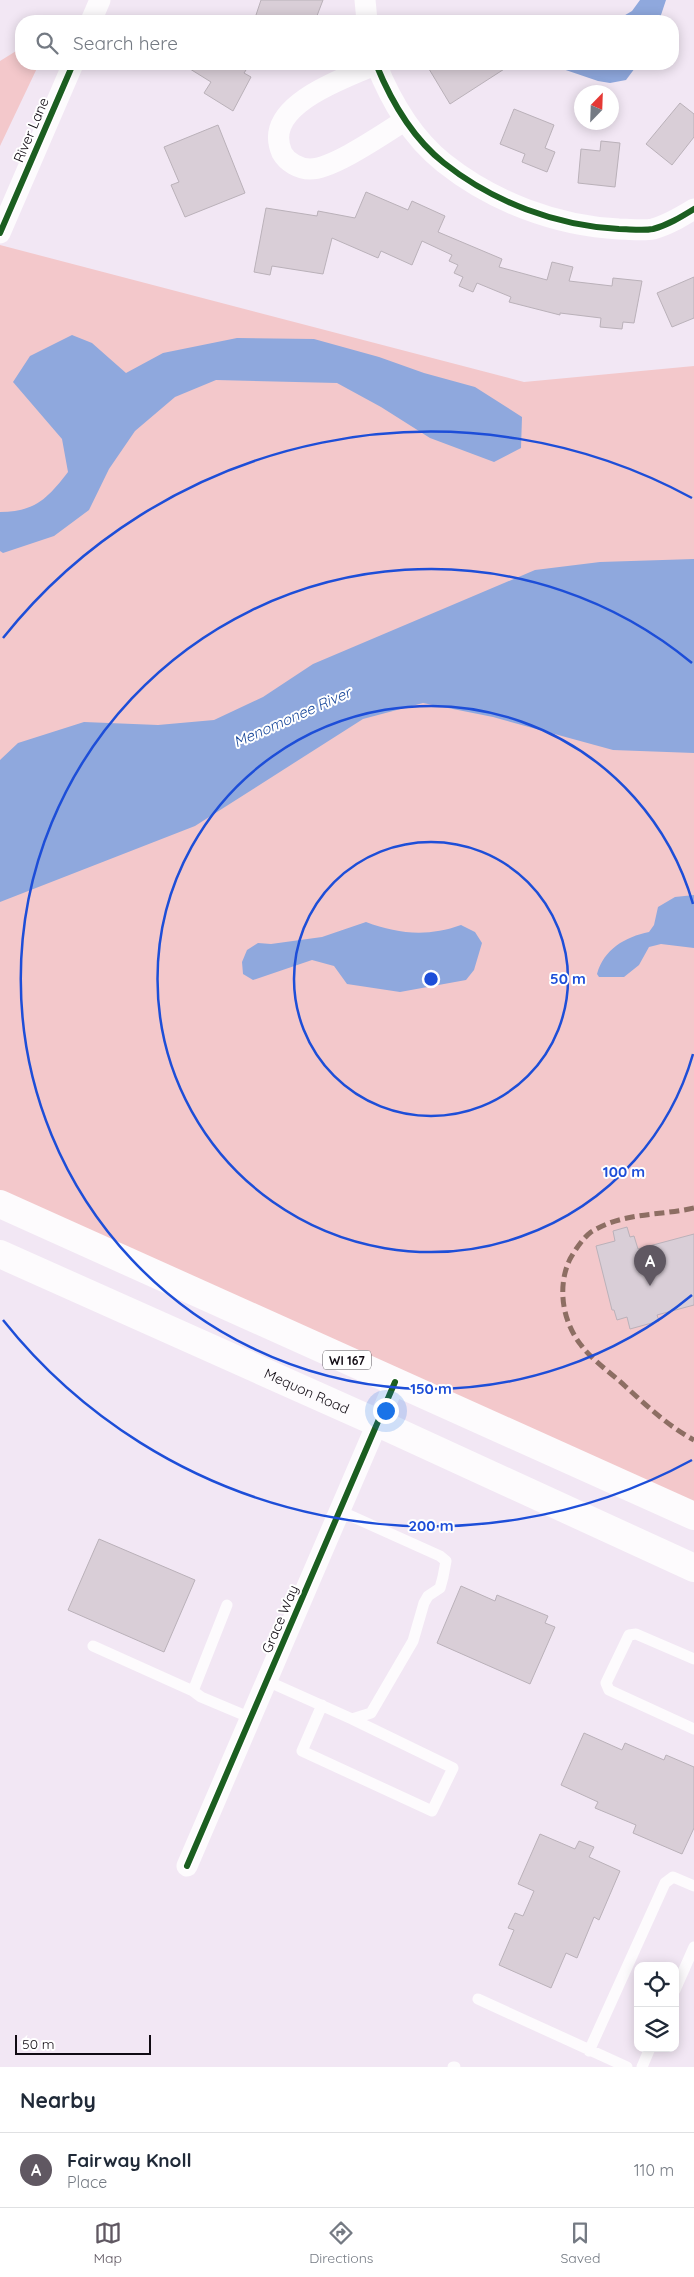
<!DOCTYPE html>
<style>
:root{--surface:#fff;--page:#f2f2f3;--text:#1f2937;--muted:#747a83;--line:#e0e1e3;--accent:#605862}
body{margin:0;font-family:Quicksand,sans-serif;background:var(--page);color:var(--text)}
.controls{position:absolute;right:15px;bottom:15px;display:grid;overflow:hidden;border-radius:10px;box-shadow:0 2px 12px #0003}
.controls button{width:45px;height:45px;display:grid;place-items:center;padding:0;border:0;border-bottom:1px solid var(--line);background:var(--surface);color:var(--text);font:25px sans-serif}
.compass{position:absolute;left:574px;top:85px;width:45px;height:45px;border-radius:50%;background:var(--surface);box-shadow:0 2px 12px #0003;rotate:23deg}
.scale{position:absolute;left:15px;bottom:12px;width:136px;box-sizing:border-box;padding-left:5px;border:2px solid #110b13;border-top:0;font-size:14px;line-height:18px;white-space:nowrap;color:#110b13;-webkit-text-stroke:4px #fff;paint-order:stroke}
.you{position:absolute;left:385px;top:1410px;width:18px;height:18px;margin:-12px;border:4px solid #fff;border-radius:50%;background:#1a73e8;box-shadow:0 0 0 8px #1a73e833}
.badge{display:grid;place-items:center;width:32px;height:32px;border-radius:50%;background:var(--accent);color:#fff;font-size:16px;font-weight:700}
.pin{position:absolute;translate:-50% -41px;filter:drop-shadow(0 1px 2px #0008)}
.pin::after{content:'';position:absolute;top:26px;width:18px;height:15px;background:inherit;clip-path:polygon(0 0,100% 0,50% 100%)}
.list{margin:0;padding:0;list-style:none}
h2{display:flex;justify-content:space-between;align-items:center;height:65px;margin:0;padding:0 20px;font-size:21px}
h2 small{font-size:16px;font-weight:400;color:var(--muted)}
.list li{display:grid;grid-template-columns:32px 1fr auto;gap:15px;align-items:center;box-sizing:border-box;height:75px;padding:0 20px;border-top:1px solid var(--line)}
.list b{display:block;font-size:19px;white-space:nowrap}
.list p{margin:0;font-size:16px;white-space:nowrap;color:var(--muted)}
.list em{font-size:16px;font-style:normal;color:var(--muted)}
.icon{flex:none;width:28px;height:28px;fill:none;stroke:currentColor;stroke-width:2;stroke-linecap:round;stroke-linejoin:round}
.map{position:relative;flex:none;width:694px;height:2067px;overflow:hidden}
.search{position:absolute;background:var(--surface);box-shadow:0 2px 12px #0003;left:15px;right:15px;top:15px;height:55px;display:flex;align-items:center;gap:12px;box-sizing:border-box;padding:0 18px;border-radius:20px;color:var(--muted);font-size:19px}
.sheet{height:140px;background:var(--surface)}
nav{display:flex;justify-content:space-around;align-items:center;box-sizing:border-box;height:70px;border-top:1px solid var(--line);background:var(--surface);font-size:14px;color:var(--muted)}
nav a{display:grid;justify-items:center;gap:2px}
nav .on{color:var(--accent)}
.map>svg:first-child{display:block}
.green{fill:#f3c8cb}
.water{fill:#8fa8dd}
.building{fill:#d9ced7;stroke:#bab1b9}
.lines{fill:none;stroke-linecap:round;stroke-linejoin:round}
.service{stroke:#fdfbfd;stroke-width:11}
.minor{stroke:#fdfbfd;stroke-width:21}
.primary{stroke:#fdfbfd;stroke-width:28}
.quiet{stroke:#8d6e63;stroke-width:5;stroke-dasharray:10 5;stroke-linecap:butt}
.cycleway-casing{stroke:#fff;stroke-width:9}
.cycleway{stroke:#1b5e20;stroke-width:6}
.ring{fill:none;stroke:#1d4ed8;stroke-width:2.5}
.labels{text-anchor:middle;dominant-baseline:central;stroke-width:4;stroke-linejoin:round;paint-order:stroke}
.shield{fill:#fff;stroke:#58545a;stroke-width:1}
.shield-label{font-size:12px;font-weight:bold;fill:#110b13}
.street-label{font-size:14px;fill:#110b13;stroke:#fff}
.water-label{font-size:15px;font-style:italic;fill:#19489b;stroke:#fff}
.centre{fill:#1d4ed8;stroke:#fff;stroke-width:2.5}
.ring-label{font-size:15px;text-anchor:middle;font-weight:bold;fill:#1d4ed8;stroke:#fff;stroke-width:4;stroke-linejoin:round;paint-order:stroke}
</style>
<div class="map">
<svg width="694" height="2067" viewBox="0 0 694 2067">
<rect width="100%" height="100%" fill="#f2e7f4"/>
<path class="green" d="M 21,48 L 21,64 L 39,64 L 0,146 L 0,61 Z
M 0,245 L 524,382 L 694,366 L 694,1502 L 0,1204 Z"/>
<path class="water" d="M 640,0 L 666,0 L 659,21 L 615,21 L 632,11 Z
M 548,64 L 638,64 L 626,80 L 610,83 L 598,81 Z
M 72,335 L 92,343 L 126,373 L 163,353 L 237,338 L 314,339 L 379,357 L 424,373 L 475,387 L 522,417 L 521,448 L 494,462 L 430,438 L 381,407 L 337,383 L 216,380 L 175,397 L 135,431 L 109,469 L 89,510 L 54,536 L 3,553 L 0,551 L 0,512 C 35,512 48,498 68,472 L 62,439 L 13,382 L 30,356 Z
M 694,559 L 694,753 L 613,750 L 493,717 L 423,703 L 363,719 L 195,826 L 0,902 L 0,760 L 18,743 L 84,722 L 158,725 L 214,720 L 263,697 L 313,664 L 535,570 L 600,562 Z
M 694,895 L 694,948 L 661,944 L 649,947 L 639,965 L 624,977 L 599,977 L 597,974 C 604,949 625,937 649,932 L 654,925 L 658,907 L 675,897 Z
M 366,922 C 398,934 428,937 461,925 L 475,932 L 482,943 L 474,970 L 466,980 L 400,992 L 347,984 L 334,966 L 312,960 L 253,980 L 243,974 L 242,962 L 247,950 L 258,943 L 271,944 L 322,937 Z"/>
<path class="building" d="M 261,0 L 323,0 L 315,21 L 254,21 Z
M 182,64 L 250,64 L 244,73 L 251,77 L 233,111 L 204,93 L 211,82 Z
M 426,64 L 512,64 L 450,104 Z
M 680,103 L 694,114 L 694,137 L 672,165 L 646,144 Z
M 514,109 L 554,125 L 545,148 L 555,152 L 547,172 L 522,162 L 525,154 L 500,144 Z
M 218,125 L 245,193 L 185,217 L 171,185 L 179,182 L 164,147 Z
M 601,141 L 620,143 L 615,187 L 578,183 L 581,149 L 600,151 Z
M 366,192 L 408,210 L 412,201 L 445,216 L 438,232 L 502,259 L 499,267 L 547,280 L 552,262 L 573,267 L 569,281 L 612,286 L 613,278 L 642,281 L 634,323 L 623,322 L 622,329 L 600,327 L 601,318 L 560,313 L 560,315 L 509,302 L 511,297 L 477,283 L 473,292 L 459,286 L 463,277 L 454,273 L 458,265 L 449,261 L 452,255 L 422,241 L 412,265 L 381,251 L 378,258 L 332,238 L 323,274 L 272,266 L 270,275 L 254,272 L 266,208 L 317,216 L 318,211 L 355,218 Z
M 694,277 L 694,318 L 672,327 L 657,293 Z
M 627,1227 L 630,1237 L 634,1236 L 638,1249 L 694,1234 L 694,1305 L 657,1315 L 659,1321 L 630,1329 L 627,1317 L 617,1320 L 614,1310 L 612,1310 L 596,1246 L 615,1241 L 613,1231 Z
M 99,1539 L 195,1580 L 164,1652 L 68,1610 Z
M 461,1586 L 495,1601 L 497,1595 L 548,1616 L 545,1623 L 555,1627 L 530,1684 L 437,1643 Z
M 584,1733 L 622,1750 L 625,1743 L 664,1760 L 666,1755 L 694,1767 L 694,1828 L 682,1854 L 633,1833 L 636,1825 L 595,1808 L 598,1802 L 561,1785 Z
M 540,1834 L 575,1849 L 579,1841 L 594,1847 L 589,1857 L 620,1871 L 599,1920 L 594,1917 L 577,1958 L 566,1953 L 551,1988 L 499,1965 L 514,1930 L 508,1928 L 515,1913 L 523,1916 L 534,1891 L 518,1884 Z"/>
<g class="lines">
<path class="service" d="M 227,1605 L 193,1691 L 201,1697 L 251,1718
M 93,1646 L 193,1691
M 694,1659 L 636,1634 L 629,1635 L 606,1683 L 609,1690 L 694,1729
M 267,1681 L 352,1719 L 371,1713 L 413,1641 L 424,1603 L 428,1596 L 440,1588 L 443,1577 L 446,1561 L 440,1556 L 340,1511
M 322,1705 L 302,1751 L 432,1811 L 453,1768 L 352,1719
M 675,1990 L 694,1947
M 478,1999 L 627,2067
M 589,2051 L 665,1883 L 673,1877 L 694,1886
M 453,2067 L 455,2067
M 642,2067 L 650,2048"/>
<path class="minor" d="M 365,0 L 367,21
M 91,21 L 100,0
M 376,64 C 391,101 411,137 444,163 C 493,202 557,226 619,229 C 629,229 643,231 653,229 C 668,225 681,217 694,209
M 376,64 C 343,80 261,105 282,153 C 287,162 299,169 310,169 C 333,169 383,134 404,121
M 0,233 L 73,64
M 187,1866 L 395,1382"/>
<g class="primary">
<path d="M 0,1204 L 694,1516"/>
<path id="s1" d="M 0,1254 L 378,1423 L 694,1568"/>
</g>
<path class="quiet" d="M 694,1208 C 659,1216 623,1212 591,1232 C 583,1238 575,1250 570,1259 C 557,1286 562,1321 581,1345 C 592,1360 611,1373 625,1386 C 647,1406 668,1426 694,1440"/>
<defs>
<path id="cycleway" d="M 376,64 C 391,101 411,137 444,163 C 493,202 557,226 619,229 C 629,229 643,231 653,229 C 668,225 681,217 694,209
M 0,233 L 73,64
M 187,1866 L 395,1382"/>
</defs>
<use href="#cycleway" class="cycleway-casing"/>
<use href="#cycleway" class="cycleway"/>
</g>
<g class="ring">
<circle cx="431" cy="979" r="137"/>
<path d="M693 1054A273 273 0 1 1 693 904"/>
<path d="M692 1295A410 410 0 1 1 692 663"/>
<path d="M692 1460A547 547 0 0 1 3 1320M3 638A547 547 0 0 1 692 498"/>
</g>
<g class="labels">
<rect class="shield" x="323" y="1350.5" width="48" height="19" rx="4"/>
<g class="shield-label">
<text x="347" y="1360">WI 167</text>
</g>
<g class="street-label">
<text transform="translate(31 130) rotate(-67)">River Lane</text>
<text stroke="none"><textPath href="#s1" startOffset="336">Mequon Road</textPath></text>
<text transform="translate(280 1619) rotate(-67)">Grace Way</text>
</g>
<g class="water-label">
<text transform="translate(292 717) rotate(-24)">Menomonee River</text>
</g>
</g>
<circle cx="431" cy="979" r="8" class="centre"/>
<g class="ring-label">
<text x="568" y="984">50 m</text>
<text x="624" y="1177">100 m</text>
<text x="431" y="1394">150 m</text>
<text x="431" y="1531">200 m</text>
</g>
</svg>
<div class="controls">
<button><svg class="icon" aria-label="locate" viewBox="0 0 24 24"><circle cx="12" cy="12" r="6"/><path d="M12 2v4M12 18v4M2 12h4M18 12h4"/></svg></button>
<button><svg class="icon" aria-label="layers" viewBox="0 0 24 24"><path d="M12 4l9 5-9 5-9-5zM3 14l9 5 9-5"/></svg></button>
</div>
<svg class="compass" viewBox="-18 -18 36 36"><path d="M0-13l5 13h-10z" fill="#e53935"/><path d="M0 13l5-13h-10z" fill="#747a83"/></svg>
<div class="scale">50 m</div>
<div class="you"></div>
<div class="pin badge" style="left:650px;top:1286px">A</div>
<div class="search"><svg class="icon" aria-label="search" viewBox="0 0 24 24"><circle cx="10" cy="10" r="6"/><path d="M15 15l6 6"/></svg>Search here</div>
</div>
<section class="sheet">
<h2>Nearby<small></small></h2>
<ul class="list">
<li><span class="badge">A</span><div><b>Fairway Knoll</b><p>Place</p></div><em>110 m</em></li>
</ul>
</section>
<nav>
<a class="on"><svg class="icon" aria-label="map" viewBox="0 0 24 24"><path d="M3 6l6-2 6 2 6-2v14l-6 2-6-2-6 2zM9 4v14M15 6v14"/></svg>Map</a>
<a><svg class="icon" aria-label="directions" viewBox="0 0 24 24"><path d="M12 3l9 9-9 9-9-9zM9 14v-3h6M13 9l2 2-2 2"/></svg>Directions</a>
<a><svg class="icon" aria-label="saved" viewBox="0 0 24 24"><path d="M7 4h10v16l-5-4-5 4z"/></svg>Saved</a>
</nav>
